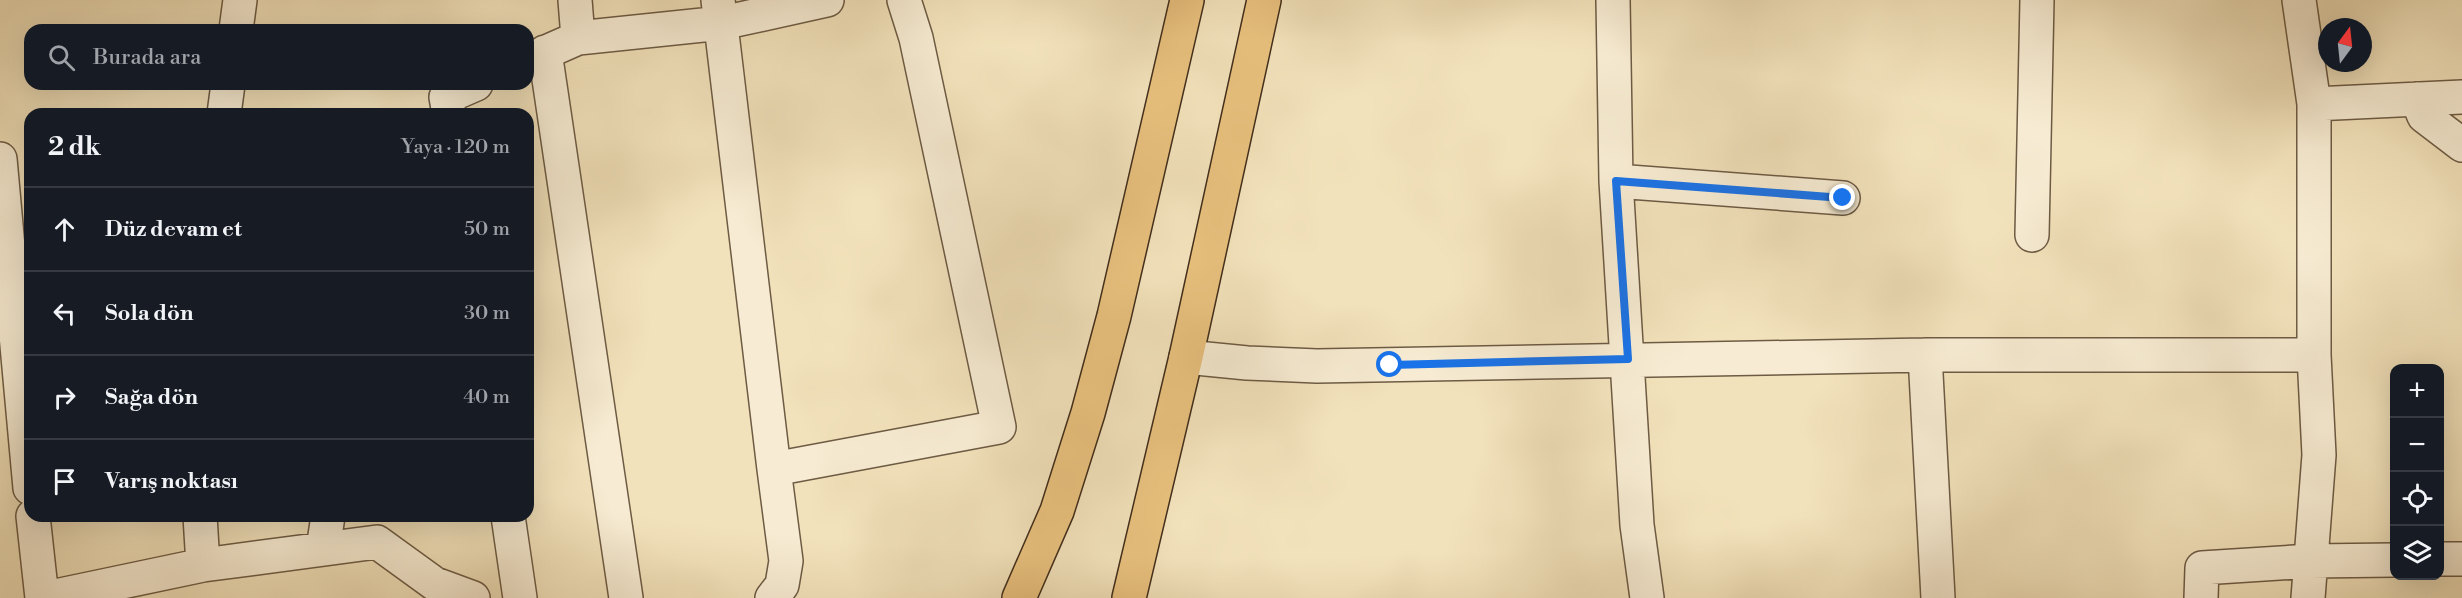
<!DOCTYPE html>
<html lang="tr">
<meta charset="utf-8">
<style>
:root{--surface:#171b24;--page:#20242c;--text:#f1f3f6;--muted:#9ea1a6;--line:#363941}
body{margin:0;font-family:"Libre Bodoni",serif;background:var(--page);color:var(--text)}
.controls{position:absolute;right:18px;bottom:18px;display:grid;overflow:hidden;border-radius:12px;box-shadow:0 6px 24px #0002}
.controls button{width:54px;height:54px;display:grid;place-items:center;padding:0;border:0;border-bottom:2px solid var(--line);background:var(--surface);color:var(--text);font:30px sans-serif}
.compass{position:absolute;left:2318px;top:18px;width:54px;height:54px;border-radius:50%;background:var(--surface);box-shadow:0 6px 24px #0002;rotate:15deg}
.stop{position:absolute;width:18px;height:18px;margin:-14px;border:4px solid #1a73e8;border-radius:50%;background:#fff}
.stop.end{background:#1a73e8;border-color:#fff;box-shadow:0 2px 6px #0008}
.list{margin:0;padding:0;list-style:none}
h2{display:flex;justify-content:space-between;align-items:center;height:78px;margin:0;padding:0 24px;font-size:26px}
h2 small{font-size:20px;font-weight:400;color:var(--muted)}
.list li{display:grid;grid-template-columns:39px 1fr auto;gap:18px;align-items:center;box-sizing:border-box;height:84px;padding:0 24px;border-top:2px solid var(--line)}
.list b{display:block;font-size:22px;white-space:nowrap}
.list em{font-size:20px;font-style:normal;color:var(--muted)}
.icon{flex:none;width:33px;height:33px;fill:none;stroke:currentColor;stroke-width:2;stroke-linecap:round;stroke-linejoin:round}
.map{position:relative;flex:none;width:2462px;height:598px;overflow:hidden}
.search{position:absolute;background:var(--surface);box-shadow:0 6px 24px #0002;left:24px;top:24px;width:510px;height:66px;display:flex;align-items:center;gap:15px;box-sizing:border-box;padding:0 21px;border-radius:18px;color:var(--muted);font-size:22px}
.panel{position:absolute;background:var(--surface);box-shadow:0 6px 24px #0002;left:24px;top:108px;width:510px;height:414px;border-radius:18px}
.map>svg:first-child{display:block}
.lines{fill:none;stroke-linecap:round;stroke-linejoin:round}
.minor-casing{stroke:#6d5b44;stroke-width:36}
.major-casing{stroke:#412e1c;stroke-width:36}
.minor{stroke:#f7ecd3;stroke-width:33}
.major{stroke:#e9c17e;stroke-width:33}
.route{stroke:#1a73e8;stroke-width:8}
</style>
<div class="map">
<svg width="2462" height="598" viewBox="0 0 2462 598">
<rect width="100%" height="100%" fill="#f2e2bb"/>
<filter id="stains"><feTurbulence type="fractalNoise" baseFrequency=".00333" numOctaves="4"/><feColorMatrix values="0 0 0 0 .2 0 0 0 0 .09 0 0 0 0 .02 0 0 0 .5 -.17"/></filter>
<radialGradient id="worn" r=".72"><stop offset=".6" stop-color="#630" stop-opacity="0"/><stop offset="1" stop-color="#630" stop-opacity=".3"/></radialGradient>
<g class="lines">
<defs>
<path id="minor" d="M 575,0 L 578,38
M 718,0 L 774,469 L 999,427 L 916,38 L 904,0
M 1613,0 L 1616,181 L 1637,525 L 1647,598
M 2299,0 L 2314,104 L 2314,355 L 2319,455 L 2308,598
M 236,30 L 240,0
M 545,52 L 626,598
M 528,60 L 578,38 L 722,23 L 827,0
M 2417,99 L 2424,116 L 2462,145
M 2314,104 L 2462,97
M 224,114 L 228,84
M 449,114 L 446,97 L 476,84
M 0,159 L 30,488
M 1616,181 L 1843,198
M 2032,235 L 2037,0
M 1925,355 L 1938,598
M 1186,357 L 1247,363 L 1317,366 L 1925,355 L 2314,355
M 33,516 L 42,598
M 200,516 L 203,565
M 508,516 L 520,598
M 323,549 L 328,516
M 2440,559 L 2462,559
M 46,598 L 203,565 L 377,542 L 435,584 L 473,598
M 772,598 L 782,585 L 786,561 L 774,469
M 2201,598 L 2202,568 L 2311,561 L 2394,560"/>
<path id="major" d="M 1019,598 L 1057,511 L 1088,413 L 1114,316 L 1187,0
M 1129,598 L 1186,357 L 1264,0"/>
</defs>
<use href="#minor" class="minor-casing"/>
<use href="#major" class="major-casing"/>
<use href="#minor" class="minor"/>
<use href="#major" class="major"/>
</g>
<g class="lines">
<path class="route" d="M 1390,365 L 1628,359 L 1616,181 L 1843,198"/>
</g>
<rect width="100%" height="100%" filter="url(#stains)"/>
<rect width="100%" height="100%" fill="url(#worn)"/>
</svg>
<div class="controls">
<button>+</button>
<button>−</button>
<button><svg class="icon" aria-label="locate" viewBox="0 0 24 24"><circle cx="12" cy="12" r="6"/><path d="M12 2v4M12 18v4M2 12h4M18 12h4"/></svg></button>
<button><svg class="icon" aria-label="layers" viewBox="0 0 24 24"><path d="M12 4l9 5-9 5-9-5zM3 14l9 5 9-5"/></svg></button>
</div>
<svg class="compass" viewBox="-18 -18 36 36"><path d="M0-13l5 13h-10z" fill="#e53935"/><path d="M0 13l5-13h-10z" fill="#9ea1a6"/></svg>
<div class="stop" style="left:1390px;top:365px"></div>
<div class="stop end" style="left:1843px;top:198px"></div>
<div class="search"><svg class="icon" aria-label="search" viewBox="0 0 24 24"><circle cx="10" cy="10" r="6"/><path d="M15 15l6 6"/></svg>Burada ara</div>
<section class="panel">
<h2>2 dk<small>Yaya · 120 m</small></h2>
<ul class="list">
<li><svg class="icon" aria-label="ahead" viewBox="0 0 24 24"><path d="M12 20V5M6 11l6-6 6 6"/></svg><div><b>Düz devam et</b></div><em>50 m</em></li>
<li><svg class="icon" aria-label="left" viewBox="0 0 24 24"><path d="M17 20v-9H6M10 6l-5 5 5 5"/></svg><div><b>Sola dön</b></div><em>30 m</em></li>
<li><svg class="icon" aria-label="right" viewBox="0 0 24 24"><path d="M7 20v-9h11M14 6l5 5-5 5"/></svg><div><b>Sağa dön</b></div><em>40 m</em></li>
<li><svg class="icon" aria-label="arrive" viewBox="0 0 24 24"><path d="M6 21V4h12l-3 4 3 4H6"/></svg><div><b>Varış noktası</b></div></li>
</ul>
</section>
</div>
